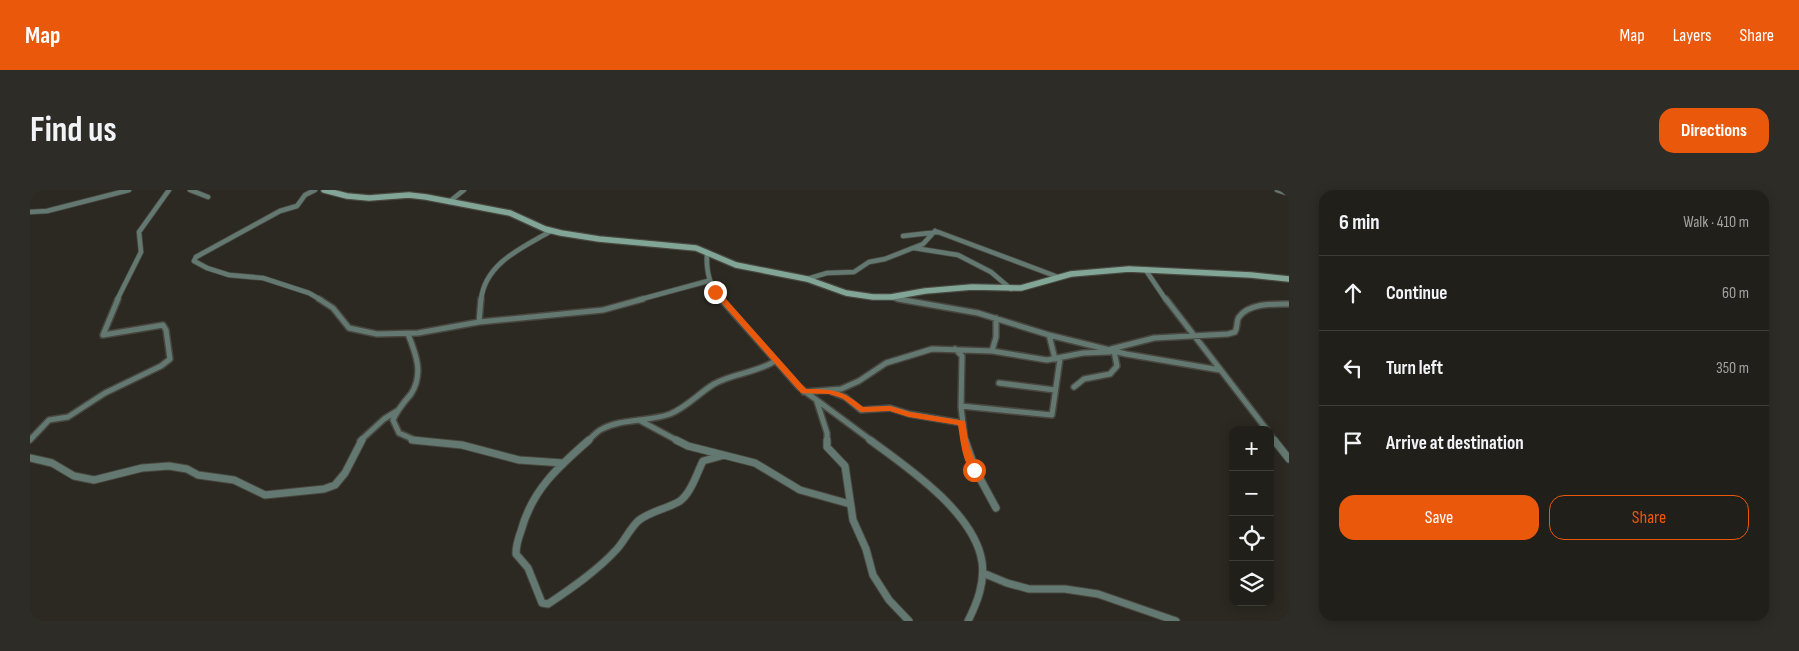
<!DOCTYPE html>
<meta charset="utf-8">
<style>
:root{--surface:#201f19;--page:#2d2c26;--text:#f1f3f6;--muted:#a2a2a2;--line:#3d3d38;--accent:#ea580c}
body{margin:0;font-family:"Sofia Sans Condensed",sans-serif;background:var(--page);color:var(--text)}
.controls{position:absolute;right:15px;bottom:15px;display:grid;overflow:hidden;border-radius:10px;box-shadow:0 2px 12px #0003}
.controls button{width:45px;height:45px;display:grid;place-items:center;padding:0;border:0;border-bottom:1px solid var(--line);background:var(--surface);color:var(--text);font:25px sans-serif}
.stop{position:absolute;width:15px;height:15px;margin:-11px;border:4px solid #ea580c;border-radius:50%;background:#fff}
.stop.end{background:#ea580c;border-color:#fff;box-shadow:0 1px 5px #0008}
.list{margin:0;padding:0;list-style:none}
h2{display:flex;justify-content:space-between;align-items:center;height:65px;margin:0;padding:0 20px;font-size:21px}
h2 small{font-size:16px;font-weight:400;color:var(--muted)}
.list li{display:grid;grid-template-columns:32px 1fr auto;gap:15px;align-items:center;box-sizing:border-box;height:75px;padding:0 20px;border-top:1px solid var(--line)}
.list b{display:block;font-size:19px;white-space:nowrap}
.list em{font-size:16px;font-style:normal;color:var(--muted)}
.actions{display:flex;gap:10px;padding:15px 20px}
.actions a{flex:1;padding:11px 0;border:1px solid var(--accent);border-radius:15px;text-align:center;font-size:18px;color:var(--accent)}
.actions .main{background:var(--accent);color:#fff}
.icon{flex:none;width:28px;height:28px;fill:none;stroke:currentColor;stroke-width:2;stroke-linecap:round;stroke-linejoin:round}
.map{position:relative;flex:none;width:1259px;height:431px;overflow:hidden;border-radius:15px}
header{display:flex;align-items:center;gap:30px;box-sizing:border-box;height:70px;padding:0 25px;background:var(--accent);color:#fff}
header strong{font-size:24px}
nav{display:flex;gap:28px;margin-inline-start:auto;font-size:18px}
.intro{display:flex;align-items:center;justify-content:space-between;box-sizing:border-box;height:120px;padding:0 30px}
h1{margin:0;font-size:35px}
.button{padding:12px 22px;border-radius:15px;background:var(--accent);color:#fff;font-size:18px;font-weight:700}
main{display:flex;gap:30px;padding:0 30px}
aside{flex:1;background:var(--surface);border-radius:15px;box-shadow:0 2px 12px #0003}
.map>svg:first-child{display:block}
.lines{fill:none;stroke-linecap:round;stroke-linejoin:round}
.street-far2-casing{stroke:#48463f;stroke-width:6}
.street-far1-casing{stroke:#48463f;stroke-width:8}
.street-casing{stroke:#48463f;stroke-width:9}
.secondary-casing{stroke:#48463f;stroke-width:8}
.street-far2{stroke:#627870;stroke-width:4.5}
.street-far1{stroke:#627870;stroke-width:5}
.street{stroke:#627870;stroke-width:7}
.secondary{stroke:#81a698;stroke-width:5.5}
.route{fill:#ea580c}
</style>
<header>
<strong>Map</strong>
<nav><a>Map</a><a>Layers</a><a>Share</a></nav>
</header>
<div class="intro"><h1>Find us</h1><a class="button">Directions</a></div>
<main>
<div class="map">
<svg width="1259" height="431" viewBox="0 0 1259 431">
<rect width="100%" height="100%" fill="#2b2921"/>
<g class="lines">
<defs>
<path id="street-far2" d="M 160,0 L 178,7
M 285,0 L 275,5 L 267,16 L 250,21 L 166,67 L 164,71 L 177,78 L 199,85 L 233,88 L 279,103 L 291,110
M 1247,0 L 1259,4
M 419,12 L 434,0
M 0,22 L 17,21 L 99,0
M 873,46 L 908,42 L 1028,87
M 884,58 L 928,65 L 961,82 L 981,99
M 677,62 C 676,81 679,96 692,110
M 1115,79 L 1136,110
M 777,89 L 797,83 L 824,82 L 839,72 L 855,69 L 893,54 L 905,41
M 863,108 L 876,110
M 87,110 L 111,62 L 109,42 L 139,0
M 451,110 C 455,73 492,58 521,41
M 608,110 L 678,91"/>
<path id="street-far1" d="M 289,109 L 303,118 L 319,138 L 347,144 L 388,143 L 449,132 L 573,120 L 613,109
M 691,109 L 769,197 L 842,251
M 868,109 L 948,123 L 1019,145 L 1096,164 L 1190,180
M 1136,109 L 1237,240
M 449,132 L 451,109
M 378,144 C 386,164 394,184 381,204 C 374,212 367,220 363,230 L 369,243 L 387,251
M 1019,145 L 1025,169
M 925,159 L 932,166 L 931,217 L 935,251
M 1081,159 L 1124,148 L 1198,144 L 1205,142 C 1208,137 1206,131 1209,127 C 1219,113 1243,114 1258,114
M 962,161 L 966,147 L 966,128
M 969,193 L 1025,200
M 1044,197 L 1054,189 L 1080,184 L 1087,176 L 1084,161
M 774,202 L 811,199 L 829,191 L 856,173 L 902,159 L 962,161 L 1017,170 L 1053,163 L 1080,162
M 802,202 L 815,207 L 831,220 L 860,218 L 879,224 L 932,233
M 787,212 L 797,243 L 797,251
M 931,216 L 1022,225 L 1030,169
M 609,230 L 648,251
M 1240,245 L 1245,251
M 0,250 L 19,230 L 38,227 L 75,203 L 131,176 L 140,169 L 136,140 L 133,135 L 73,145 L 88,109
M 330,251 L 354,229 L 367,221
M 558,251 C 562,247 567,241 572,239 C 593,228 618,232 640,224 C 657,217 669,203 684,194 C 703,183 727,183 745,171"/>
<path id="street" d="M 382,250 L 432,255 L 489,270 L 533,273
M 559,250 C 528,277 502,300 491,341 C 488,349 486,356 486,364 L 498,378 L 512,413 L 518,414 C 542,398 568,380 587,359 C 595,350 599,340 608,331 C 620,321 637,319 650,311 C 661,303 667,283 673,271 L 691,266
M 646,250 L 658,256 L 725,273 L 770,300 L 820,314
M 797,250 L 797,257 L 815,276 L 823,330 L 836,359 L 843,385 L 859,410 L 879,431
M 840,250 C 877,277 945,323 952,372 C 955,393 947,413 938,431
M 935,250 L 946,281 L 966,318
M 1244,250 L 1259,269
M 0,268 L 22,273 L 44,286 L 64,290 L 112,278 L 139,276 L 157,279 L 168,285 L 204,290 L 235,305 L 294,299 L 305,295 L 315,283 L 332,250
M 953,383 L 977,393 L 999,399 L 1035,399 L 1068,404 L 1146,431"/>
<path id="secondary" d="M 294,0 L 317,6 L 339,8 L 379,5 L 396,7 L 480,23 L 515,39 L 531,43 L 569,49 L 666,58 L 706,75 L 777,89 L 816,103 L 843,107 L 861,107 L 895,101 L 942,97 L 991,98 L 1041,84 L 1099,79 L 1221,85 L 1259,89"/>
</defs>
<use href="#street-far2" class="street-far2-casing"/>
<use href="#street-far1" class="street-far1-casing"/>
<use href="#street" class="street-casing"/>
<use href="#secondary" class="secondary-casing"/>
<use href="#street-far2" class="street-far2"/>
<use href="#street-far1" class="street-far1"/>
<use href="#street" class="street"/>
<use href="#secondary" class="secondary"/>
</g>
<path class="route" d="M 683,100 L 688,100 L 776,199 C 803,199 812,200 833,217 L 860,216 L 880,222 L 935,231 L 939,255 L 948,280 L 947,282 L 944,283 C 933,278 930,247 928,235 L 879,227 L 860,221 L 831,222 L 812,208 L 799,204 L 771,203 L 683,103 Z"/>
</svg>
<div class="controls">
<button>+</button>
<button>−</button>
<button><svg class="icon" aria-label="locate" viewBox="0 0 24 24"><circle cx="12" cy="12" r="6"/><path d="M12 2v4M12 18v4M2 12h4M18 12h4"/></svg></button>
<button><svg class="icon" aria-label="layers" viewBox="0 0 24 24"><path d="M12 4l9 5-9 5-9-5zM3 14l9 5 9-5"/></svg></button>
</div>
<div class="stop" style="left:944px;top:280px"></div>
<div class="stop end" style="left:685px;top:102px"></div>
</div>
<aside>
<h2>6 min<small>Walk · 410 m</small></h2>
<ul class="list">
<li><svg class="icon" aria-label="ahead" viewBox="0 0 24 24"><path d="M12 20V5M6 11l6-6 6 6"/></svg><div><b>Continue</b></div><em>60 m</em></li>
<li><svg class="icon" aria-label="left" viewBox="0 0 24 24"><path d="M17 20v-9H6M10 6l-5 5 5 5"/></svg><div><b>Turn left</b></div><em>350 m</em></li>
<li><svg class="icon" aria-label="arrive" viewBox="0 0 24 24"><path d="M6 21V4h12l-3 4 3 4H6"/></svg><div><b>Arrive at destination</b></div></li>
</ul>
<div class="actions"><a class="main">Save</a><a>Share</a></div>
</aside>
</main>
